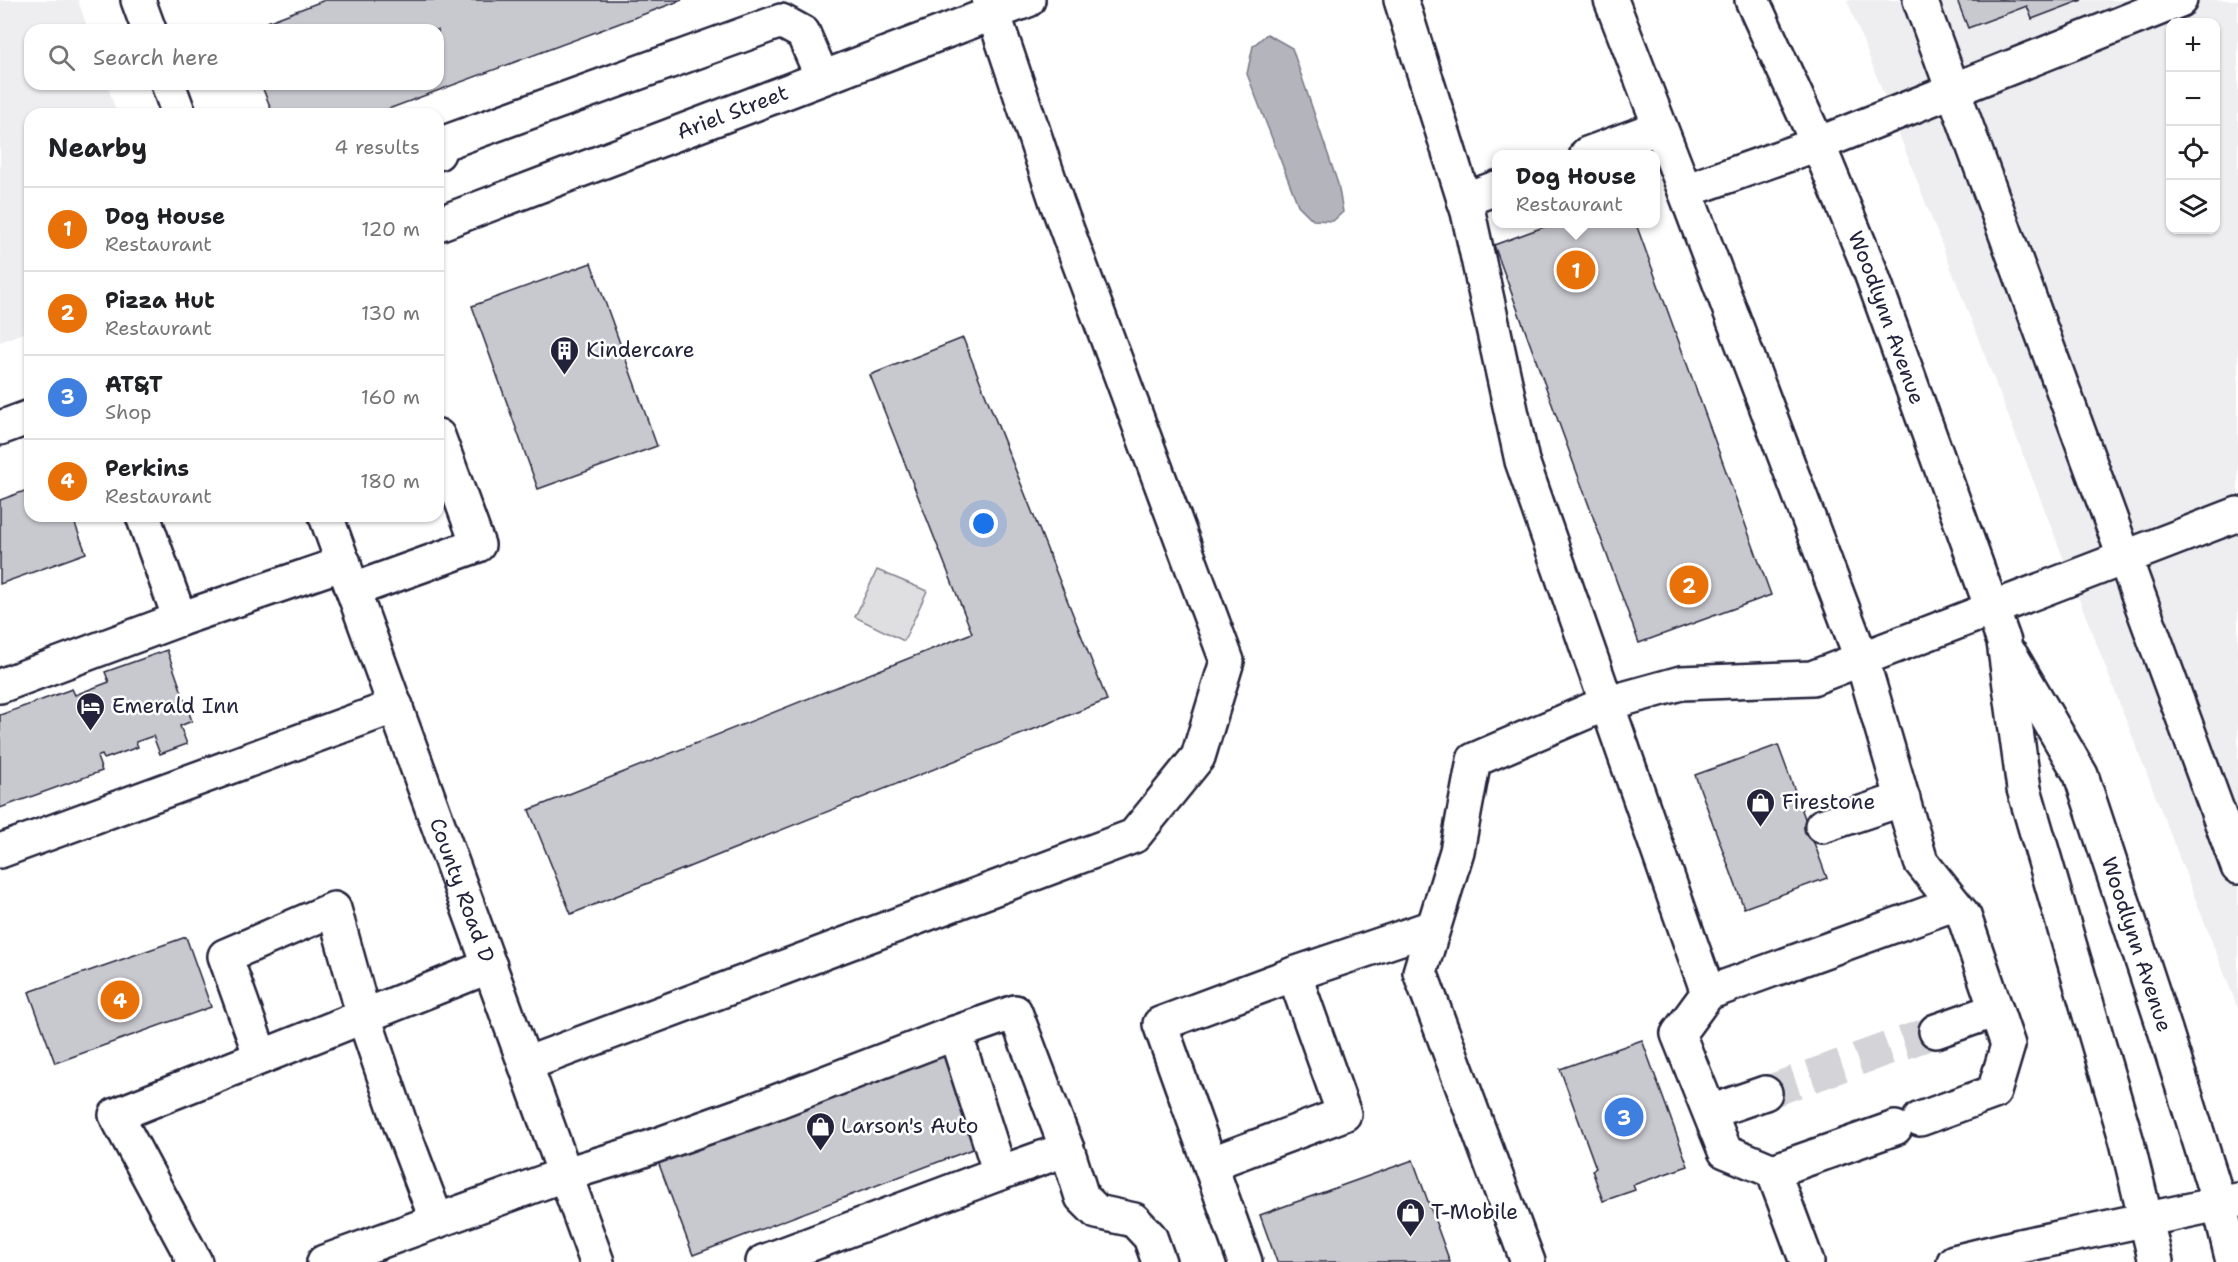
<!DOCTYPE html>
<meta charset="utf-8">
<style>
:root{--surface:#fff;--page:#f6f6f6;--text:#202124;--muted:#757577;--line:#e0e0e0;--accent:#7c3aed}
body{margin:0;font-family:"Shantell Sans",sans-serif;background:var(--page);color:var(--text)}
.controls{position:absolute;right:18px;top:18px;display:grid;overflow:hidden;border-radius:12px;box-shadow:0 2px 4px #0004}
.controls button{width:54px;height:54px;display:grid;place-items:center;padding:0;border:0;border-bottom:2px solid var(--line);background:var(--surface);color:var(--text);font:30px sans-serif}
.you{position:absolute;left:984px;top:524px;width:21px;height:21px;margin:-15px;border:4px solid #fff;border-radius:50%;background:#1a73e8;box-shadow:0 0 0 9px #1a73e833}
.badge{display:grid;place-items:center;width:39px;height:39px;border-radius:50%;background:var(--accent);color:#fff;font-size:20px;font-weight:700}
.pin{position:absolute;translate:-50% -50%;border:3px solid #fff;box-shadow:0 2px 6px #0006}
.popup{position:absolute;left:1492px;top:150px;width:168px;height:78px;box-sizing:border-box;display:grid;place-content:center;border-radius:12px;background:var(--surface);filter:drop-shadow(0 2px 4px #0005);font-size:20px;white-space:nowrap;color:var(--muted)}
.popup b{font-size:22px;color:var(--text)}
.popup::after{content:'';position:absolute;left:50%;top:100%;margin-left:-12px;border:12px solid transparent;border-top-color:var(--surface)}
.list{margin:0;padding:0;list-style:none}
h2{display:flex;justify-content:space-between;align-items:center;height:78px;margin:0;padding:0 24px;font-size:26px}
h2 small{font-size:20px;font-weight:400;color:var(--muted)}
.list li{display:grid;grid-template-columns:39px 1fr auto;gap:18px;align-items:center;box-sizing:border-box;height:84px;padding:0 24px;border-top:2px solid var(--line)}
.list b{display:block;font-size:22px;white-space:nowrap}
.list p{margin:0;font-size:20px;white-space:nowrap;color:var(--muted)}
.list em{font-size:20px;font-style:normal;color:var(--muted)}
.icon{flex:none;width:33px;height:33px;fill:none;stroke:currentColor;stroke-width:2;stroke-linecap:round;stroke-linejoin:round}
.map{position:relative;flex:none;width:2238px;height:1262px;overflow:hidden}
.search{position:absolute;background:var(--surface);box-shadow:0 2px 4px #0004;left:24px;top:24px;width:420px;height:66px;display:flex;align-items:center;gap:15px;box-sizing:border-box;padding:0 21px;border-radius:18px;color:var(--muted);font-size:22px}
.panel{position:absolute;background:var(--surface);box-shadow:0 2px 4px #0004;left:24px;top:108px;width:420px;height:414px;border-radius:18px}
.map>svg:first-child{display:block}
.built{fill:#eeeef1;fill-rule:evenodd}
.green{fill:#dfdfe2;stroke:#80808e;stroke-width:1.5}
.water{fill:#b4b4bc;stroke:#7a7a88;stroke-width:1.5}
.building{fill:#c8c8cf;stroke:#22223b;stroke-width:1.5}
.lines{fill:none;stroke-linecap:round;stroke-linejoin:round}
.minor-tunnel{stroke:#d3d3d8;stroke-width:33;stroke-dasharray:33 16;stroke-linecap:butt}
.minor-casing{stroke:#22223b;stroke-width:38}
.major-casing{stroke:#22223b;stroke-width:38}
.minor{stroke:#fff;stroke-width:33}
.major{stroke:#fff;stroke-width:33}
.labels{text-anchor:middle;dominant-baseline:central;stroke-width:5;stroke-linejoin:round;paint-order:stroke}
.street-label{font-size:21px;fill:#22223b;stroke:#fff}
.poi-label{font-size:21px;fill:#22223b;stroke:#fff;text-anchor:start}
</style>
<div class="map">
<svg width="2238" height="1262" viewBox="0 0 2238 1262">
<rect width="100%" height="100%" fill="#fff"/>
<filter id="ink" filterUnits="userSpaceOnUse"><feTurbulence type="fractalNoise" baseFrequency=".0167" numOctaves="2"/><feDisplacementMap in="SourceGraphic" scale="12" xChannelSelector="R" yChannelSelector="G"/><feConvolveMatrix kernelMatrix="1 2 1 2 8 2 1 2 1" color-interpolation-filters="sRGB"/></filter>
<g filter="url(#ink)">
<path class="built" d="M 0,0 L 78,0 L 88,30 L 30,30 L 30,84 L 107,84 L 117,114 L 30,114 L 30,330 L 0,342 Z
M 1847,0 L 2238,0 L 2238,1009 ZM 2170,22 L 2216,22 L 2216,230 L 2170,230 Z"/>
<path class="green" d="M 877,570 L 927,591 L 904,641 L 855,617 Z"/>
<path class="water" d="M 1267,34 L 1292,48 L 1338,184 L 1343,212 L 1333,221 L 1313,220 L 1298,205 L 1247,74 L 1253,46 Z"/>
<path class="building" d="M 325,0 L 682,0 L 375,114 L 273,114 L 261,84 L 438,84 L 438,30 L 246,30 Z
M 1957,0 L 2082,0 L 2032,19 L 2027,6 L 1968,28 Z
M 1552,224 L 1636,224 L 1771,595 L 1639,643 L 1494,245 Z
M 591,263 L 657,446 L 538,489 L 472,306 Z
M 963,338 L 1107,700 L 571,914 L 529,810 L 972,633 L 870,375 Z
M 30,489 L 30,516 L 72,516 L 86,553 L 0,584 L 0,500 Z
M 167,650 L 192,721 L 180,726 L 187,744 L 160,754 L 153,736 L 136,742 L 138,747 L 104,759 L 102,755 L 97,757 L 102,771 L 0,808 L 0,715 L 72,689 L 75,695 L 109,682 L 105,672 Z
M 1778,745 L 1827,878 L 1744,908 L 1695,775 Z
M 186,937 L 211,1007 L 55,1063 L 29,992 Z
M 1642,1040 L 1688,1166 L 1633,1185 L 1635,1190 L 1603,1201 L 1592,1170 L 1596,1168 L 1560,1069 Z
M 947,1049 L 983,1145 L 693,1255 L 657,1159 Z
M 1413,1160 L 1450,1262 L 1277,1262 L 1260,1215 Z"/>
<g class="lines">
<path class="minor-tunnel" d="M 1765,1093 L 1936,1031"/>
<defs>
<g id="minor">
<path d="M 138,0 L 149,30"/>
<path d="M 1401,0 L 1468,212 L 1522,461 L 1708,993 L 1678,1034 L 1725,1151 L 1773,1171 L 1895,1128"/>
<path d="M 1611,0 L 1685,191 L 1862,660 L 1921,862 L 1964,916 L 2008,1045 L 1994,1092 L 1920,1119"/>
<path id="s1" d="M 1752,0 L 1818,144 L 1870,270 L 2004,642 L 2024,789 L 2127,1142 L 2156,1262"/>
<path d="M 1920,0 L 2238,867"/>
<path d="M 168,84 L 179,114"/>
<path d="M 438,153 L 441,144 L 781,21 L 803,33 L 822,77"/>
<path d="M 1587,154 L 1660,127"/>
<path d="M 1685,191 L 1818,144 L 2180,0"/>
<path d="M 1464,200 L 1496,188"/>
<path id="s2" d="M 438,224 L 1028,0"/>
<path d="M 0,428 L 30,417"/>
<path d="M 143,516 L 180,619 L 344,563"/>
<path id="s3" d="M 326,516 L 597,1262"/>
<path d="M 353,590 L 478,545 L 438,436"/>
<path id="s4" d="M 2012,657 L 2081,775 L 2165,1030 L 2219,1203 L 2233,1262"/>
<path d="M 0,686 L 180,619"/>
<path d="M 1822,826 L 1903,799"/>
<path d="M 0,851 L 396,706"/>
<path d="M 1294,974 L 1433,927"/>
<path d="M 1708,993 L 1954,904"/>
<path d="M 1936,1031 L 1996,1010"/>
<path d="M 955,1033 L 1015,1012 L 1067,1149 L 1082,1197 L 1097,1212 L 1134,1220 L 1150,1237 L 1159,1262"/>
<path d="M 261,1057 L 225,956 L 334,909 L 364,1017 L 401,1126 L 437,1221"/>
<path d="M 526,1064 L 1134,836 L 1198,757 L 1227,661 L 1057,203 L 989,0"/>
<path d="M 1710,1112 L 1765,1093"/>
<path d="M 1210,1164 L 1344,1114 L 1294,974 L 1160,1024 L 1245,1262"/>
<path d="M 1773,1171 L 1807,1262"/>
<path d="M 1000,1173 L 1067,1149"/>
<path d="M 195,1262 L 116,1115 L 490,966"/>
<path d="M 324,1262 L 566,1174 L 629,1155 L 752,1111 L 955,1033 L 1000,1173 L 763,1262"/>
<path d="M 1528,1262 L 1420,972 L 1457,851 L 1474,760 L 1605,704 L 1681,683 L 1812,678 L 2238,514"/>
</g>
<path id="major" d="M 1954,1262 L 2020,1246 L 2238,1200"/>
</defs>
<use href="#minor" class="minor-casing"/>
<use href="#major" class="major-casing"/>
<use href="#minor" class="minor"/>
<use href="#major" class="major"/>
</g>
</g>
<defs>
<symbol id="building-pin" viewBox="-11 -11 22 30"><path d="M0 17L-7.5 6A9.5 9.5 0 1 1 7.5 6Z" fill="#22223b" stroke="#fff"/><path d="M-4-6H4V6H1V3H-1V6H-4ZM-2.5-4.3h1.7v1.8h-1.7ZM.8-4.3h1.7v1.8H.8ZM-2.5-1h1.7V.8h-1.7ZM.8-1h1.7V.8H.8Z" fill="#fff"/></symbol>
<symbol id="hotel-pin" viewBox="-11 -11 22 30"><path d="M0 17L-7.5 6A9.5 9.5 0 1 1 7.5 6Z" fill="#22223b" stroke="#fff"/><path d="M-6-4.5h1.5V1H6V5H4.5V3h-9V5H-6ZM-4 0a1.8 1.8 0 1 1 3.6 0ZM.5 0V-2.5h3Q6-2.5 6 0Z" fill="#fff"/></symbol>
<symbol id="shop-pin" viewBox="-11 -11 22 30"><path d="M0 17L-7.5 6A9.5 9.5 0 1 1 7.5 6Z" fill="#22223b" stroke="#fff"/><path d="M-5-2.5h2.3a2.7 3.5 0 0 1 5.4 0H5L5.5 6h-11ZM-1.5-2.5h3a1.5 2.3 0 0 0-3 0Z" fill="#fff"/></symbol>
</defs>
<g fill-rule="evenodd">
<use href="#building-pin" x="548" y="334" width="33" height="45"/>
<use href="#hotel-pin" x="74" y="690" width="33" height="45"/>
<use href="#shop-pin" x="1744" y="786" width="33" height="45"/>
<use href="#shop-pin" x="804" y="1110" width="33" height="45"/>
<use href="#shop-pin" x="1394" y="1196" width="33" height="45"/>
</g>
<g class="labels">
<g class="street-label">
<text stroke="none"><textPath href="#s2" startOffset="315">Ariel Street</textPath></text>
<text stroke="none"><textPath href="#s1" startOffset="345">Woodlynn Avenue</textPath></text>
<text stroke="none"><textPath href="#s3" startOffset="398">County Road D</textPath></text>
<text stroke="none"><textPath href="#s4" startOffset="315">Woodlynn Avenue</textPath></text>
</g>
<g class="poi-label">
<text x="586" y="350">Kindercare</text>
<text x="112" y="706">Emerald Inn</text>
<text x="1782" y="802">Firestone</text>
<text x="841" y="1126">Larson's Auto</text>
<text x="1431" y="1212">T-Mobile</text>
</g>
</g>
</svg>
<div class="controls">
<button>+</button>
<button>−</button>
<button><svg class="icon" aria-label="locate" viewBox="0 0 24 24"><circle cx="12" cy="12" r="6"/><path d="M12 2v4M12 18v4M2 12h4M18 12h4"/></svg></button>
<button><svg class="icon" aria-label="layers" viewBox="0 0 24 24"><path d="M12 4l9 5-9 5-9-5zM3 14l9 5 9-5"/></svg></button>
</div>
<div class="you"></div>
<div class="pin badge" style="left:1576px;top:270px;background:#e8710a">1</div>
<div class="popup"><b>Dog House</b>Restaurant</div>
<div class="pin badge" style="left:1689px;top:585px;background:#e8710a">2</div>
<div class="pin badge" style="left:1624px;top:1117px;background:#3f7fe0">3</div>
<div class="pin badge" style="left:120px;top:1000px;background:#e8710a">4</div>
<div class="search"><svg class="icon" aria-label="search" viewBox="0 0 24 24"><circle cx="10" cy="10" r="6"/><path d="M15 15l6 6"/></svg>Search here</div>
<section class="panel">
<h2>Nearby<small>4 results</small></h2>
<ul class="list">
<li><span class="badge" style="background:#e8710a">1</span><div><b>Dog House</b><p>Restaurant</p></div><em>120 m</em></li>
<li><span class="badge" style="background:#e8710a">2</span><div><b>Pizza Hut</b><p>Restaurant</p></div><em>130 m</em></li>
<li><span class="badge" style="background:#3f7fe0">3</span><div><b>AT&amp;T</b><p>Shop</p></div><em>160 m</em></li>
<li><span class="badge" style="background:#e8710a">4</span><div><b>Perkins</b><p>Restaurant</p></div><em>180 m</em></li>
</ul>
</section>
</div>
